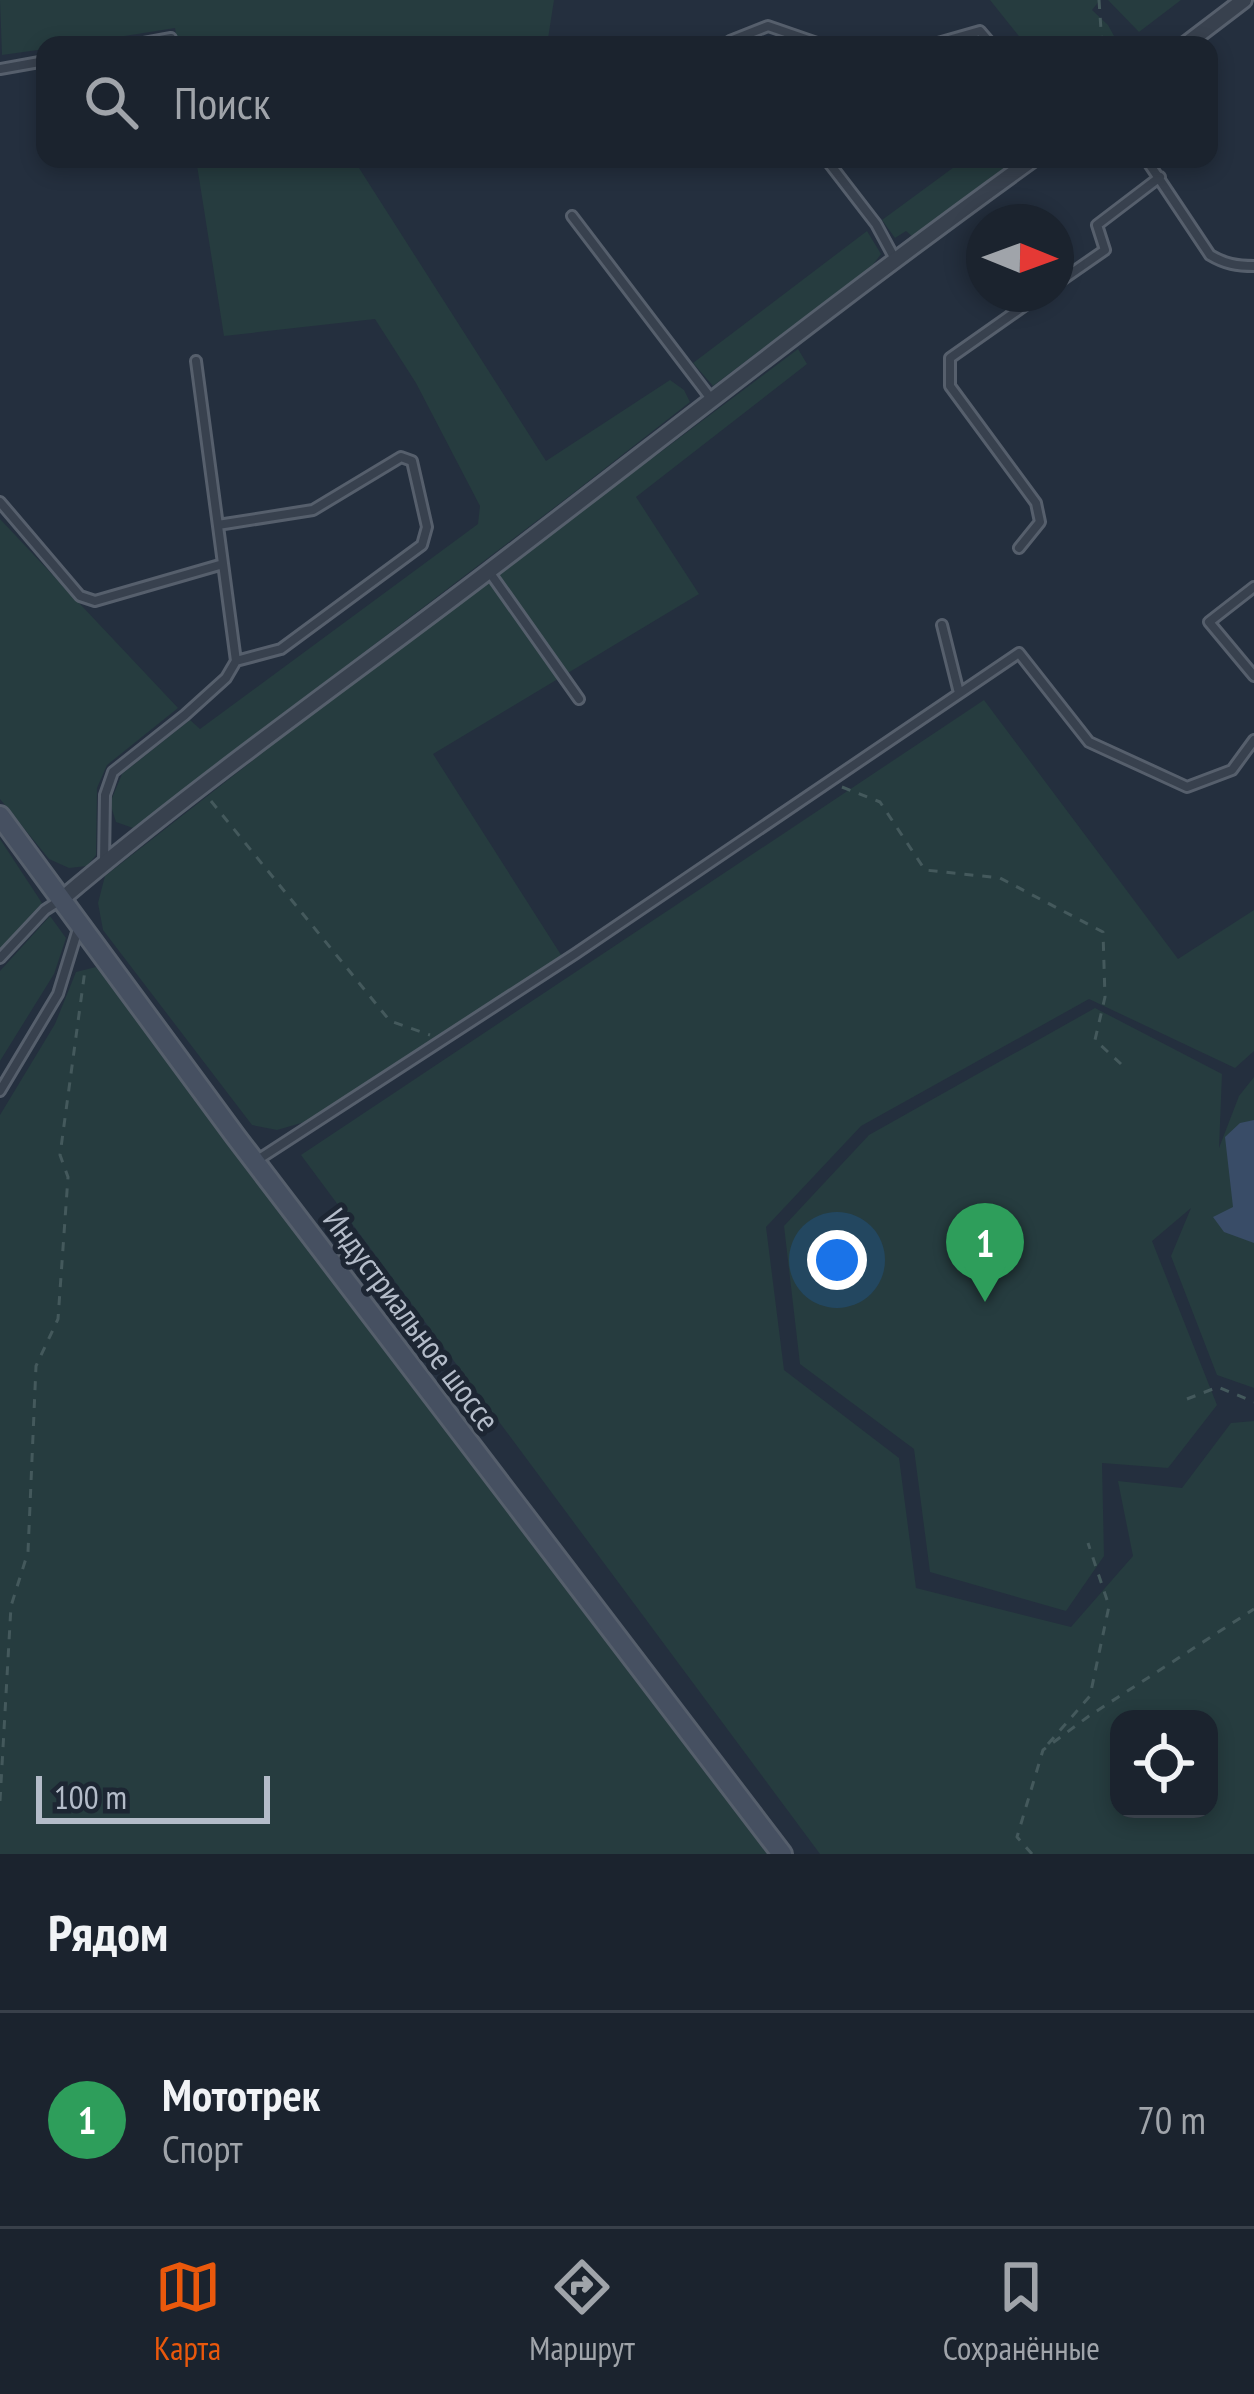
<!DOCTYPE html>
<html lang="ru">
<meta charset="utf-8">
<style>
:root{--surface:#1b232e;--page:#282f3a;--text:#f1f3f6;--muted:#a0a4aa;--line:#39404a;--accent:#ea580c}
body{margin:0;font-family:"PT Sans Narrow",sans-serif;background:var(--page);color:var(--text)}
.controls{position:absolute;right:36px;bottom:36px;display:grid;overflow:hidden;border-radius:24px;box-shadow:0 6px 18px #0003}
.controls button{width:108px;height:108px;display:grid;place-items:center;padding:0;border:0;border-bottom:3px solid var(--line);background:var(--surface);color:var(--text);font:60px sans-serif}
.compass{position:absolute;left:966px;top:204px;width:108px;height:108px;border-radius:50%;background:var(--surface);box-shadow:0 6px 18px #0003;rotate:91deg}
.scale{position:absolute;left:36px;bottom:30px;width:234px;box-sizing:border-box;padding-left:12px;border:6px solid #b4bcc9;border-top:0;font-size:33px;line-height:42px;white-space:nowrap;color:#b4bcc9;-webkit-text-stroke:9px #1d2633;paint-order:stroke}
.you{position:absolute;left:837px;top:1260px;width:42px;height:42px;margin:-30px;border:9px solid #fff;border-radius:50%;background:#1a73e8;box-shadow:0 0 0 18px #1a73e833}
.badge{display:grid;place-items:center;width:78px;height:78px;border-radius:50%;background:var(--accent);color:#fff;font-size:39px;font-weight:700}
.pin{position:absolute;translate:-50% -99px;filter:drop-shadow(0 3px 6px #0008)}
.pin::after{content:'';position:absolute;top:63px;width:42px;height:36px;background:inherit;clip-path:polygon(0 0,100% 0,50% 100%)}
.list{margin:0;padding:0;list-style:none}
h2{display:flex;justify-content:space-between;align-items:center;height:156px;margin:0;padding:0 48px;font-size:51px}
h2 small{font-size:39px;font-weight:400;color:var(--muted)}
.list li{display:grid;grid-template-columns:78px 1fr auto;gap:36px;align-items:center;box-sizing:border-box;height:216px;padding:0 48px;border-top:3px solid var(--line)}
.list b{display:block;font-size:45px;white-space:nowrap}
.list p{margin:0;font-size:39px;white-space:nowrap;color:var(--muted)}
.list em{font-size:39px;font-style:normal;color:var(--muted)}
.icon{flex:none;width:66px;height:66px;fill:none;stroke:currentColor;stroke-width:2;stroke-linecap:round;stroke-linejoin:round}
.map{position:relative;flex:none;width:1254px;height:1854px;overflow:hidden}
.search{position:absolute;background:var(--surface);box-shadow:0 6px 18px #0003;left:36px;right:36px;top:36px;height:132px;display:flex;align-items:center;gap:30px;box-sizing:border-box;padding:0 42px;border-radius:24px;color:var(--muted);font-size:45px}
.sheet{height:372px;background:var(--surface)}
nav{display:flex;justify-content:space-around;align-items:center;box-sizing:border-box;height:168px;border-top:3px solid var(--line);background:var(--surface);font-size:33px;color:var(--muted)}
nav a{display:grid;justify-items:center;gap:6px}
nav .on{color:var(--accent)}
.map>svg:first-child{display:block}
.green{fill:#263c3f;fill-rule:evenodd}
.water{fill:#394c67}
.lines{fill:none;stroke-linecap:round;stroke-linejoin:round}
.service-casing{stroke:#565f6c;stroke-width:14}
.minor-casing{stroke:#565f6c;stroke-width:20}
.secondary-casing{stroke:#565f6c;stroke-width:24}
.path{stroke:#44595c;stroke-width:3;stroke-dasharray:9 9;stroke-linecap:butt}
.service{stroke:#38414e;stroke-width:8}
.minor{stroke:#38414e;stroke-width:14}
.secondary{stroke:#465061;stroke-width:18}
.labels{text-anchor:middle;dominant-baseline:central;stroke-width:10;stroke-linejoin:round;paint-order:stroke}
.street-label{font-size:33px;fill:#b4bcc9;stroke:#1d2633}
</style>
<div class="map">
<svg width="1254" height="1854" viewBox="0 0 1254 1854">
<rect width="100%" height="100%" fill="#242f3e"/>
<path class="green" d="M 0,0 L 554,0 L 547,45 L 178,45 L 175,28 L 68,45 L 45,45 L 45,49 L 2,55 Z
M 990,0 L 1100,0 L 1092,10 L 1108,25 L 1119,45 L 1026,45 Z
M 1108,0 L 1181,0 L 1139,32 Z
M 196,159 L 371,159 L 359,168 L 546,461 L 670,380 L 684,390 L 690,402 L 576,491 L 133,828 L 116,822 L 110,803 L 122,774 L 190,720 L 200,729 L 478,524 L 480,506 L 416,383 L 375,319 L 224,336 Z
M 965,159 L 1016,159 L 913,237 L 906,231 L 895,238 L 882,220 Z
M 867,231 L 881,254 L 872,266 L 713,386 L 693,363 Z
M 798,349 L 807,364 L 636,497 L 699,594 L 433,754 L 563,958 L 308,1121 L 277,1130 L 252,1125 L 103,930 L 98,903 L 105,876 L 343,690 Z
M 0,519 L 178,708 L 107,765 L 97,788 L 96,855 L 87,866 L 69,868 L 49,859 L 0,799 Z
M 984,700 L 1178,959 L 1254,910 L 1254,1051 L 1235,1068 L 1089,999 L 861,1126 L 766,1227 L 784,1370 L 899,1458 L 916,1588 L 1071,1627 L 1133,1556 L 1118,1481 L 1182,1488 L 1231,1423 L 1254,1421 L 1254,1854 L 820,1854 L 301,1155 ZM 1119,1719 L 1209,1719 L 1209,1809 L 1119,1809 Z
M 0,839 L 42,903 L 0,949 Z
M 50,916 L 66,938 L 54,974 L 0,1061 L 0,971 Z
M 96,967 L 135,1012 L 235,1153 L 771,1854 L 0,1854 L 0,1115 L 55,1024 L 76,972 Z
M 1095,1008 L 1222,1074 L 1219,1148 L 1239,1096 L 1254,1077 L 1254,1388 L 1217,1375 L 1171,1256 L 1191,1208 L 1152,1241 L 1217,1405 L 1168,1468 L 1102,1463 L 1104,1556 L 1066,1611 L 930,1572 L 914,1449 L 800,1364 L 784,1226 L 869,1135 Z"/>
<path class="water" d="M 1254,1120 L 1254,1243 L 1224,1232 L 1213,1217 L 1233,1207 L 1225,1137 L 1240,1123 Z"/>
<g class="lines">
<defs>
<path id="service" d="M 730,41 L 768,26 L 823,45
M 133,45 L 171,38
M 931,45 L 980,31 L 992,45
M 0,69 L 45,61
M 826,159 L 876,224 L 895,259
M 1146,159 L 1210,255 C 1225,264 1237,266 1254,266
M 572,216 L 712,400
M 1056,284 L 1105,250 L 1097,225 L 1160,177
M 0,502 L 80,596 L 95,601 L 223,564
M 218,525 L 313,510 L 401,457 L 412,461 L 427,527 L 422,545 L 281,649 L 236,661
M 1019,548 L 1040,522 L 1036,503 L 950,386 L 950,358 L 1041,294
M 490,573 L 579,699
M 1254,587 L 1209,622 L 1254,676
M 942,625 L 959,693
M 104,863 L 105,795 L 113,772 L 185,715 L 226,678 L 236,661 L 196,361
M 0,958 L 45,910 L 59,901
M 0,1091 L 58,994 L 78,929
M 256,1161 L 575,954 L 1019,653 L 1089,742 L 1187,787 L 1232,770 L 1254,740"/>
<path id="minor" d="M 1185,45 L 1244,0
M 63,898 C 199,783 346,680 489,571 C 670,433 848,292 1033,159"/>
<path id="secondary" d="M 0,816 L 236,1137 L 782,1854"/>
</defs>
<use href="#service" class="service-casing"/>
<use href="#minor" class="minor-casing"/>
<use href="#secondary" class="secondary-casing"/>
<path class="path" d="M 1099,0 L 1102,45
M 842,787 L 880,802 L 925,870 L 1000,878 L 1103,932 L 1105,997 L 1095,1040 L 1121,1064
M 211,801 L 390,1021 L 430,1035
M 1187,1399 L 1218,1387 L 1254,1402
M 1048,1744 L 1090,1696 L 1109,1606 L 1088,1543
M 0,1801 L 11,1606 L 28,1552 L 36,1366 L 58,1319 L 68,1177 L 60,1155 L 85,970
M 1032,1854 L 1017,1837 L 1043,1750 L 1089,1716 L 1254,1609"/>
<use href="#service" class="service"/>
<use href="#minor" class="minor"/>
<use href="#secondary" class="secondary"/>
</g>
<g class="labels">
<g class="street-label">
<text transform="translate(412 1319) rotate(53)">Индустриальное шоссе</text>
</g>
</g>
</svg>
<div class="controls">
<button><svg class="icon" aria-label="locate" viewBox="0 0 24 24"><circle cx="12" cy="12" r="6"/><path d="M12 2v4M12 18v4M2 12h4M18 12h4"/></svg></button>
</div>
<svg class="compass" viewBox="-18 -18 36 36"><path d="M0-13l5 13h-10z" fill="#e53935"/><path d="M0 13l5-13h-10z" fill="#a0a4aa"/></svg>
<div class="scale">100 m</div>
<div class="you"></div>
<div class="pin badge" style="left:985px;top:1302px;background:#2e9e5b">1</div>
<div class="search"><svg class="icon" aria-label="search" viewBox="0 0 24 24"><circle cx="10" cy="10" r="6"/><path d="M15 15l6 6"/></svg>Поиск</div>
</div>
<section class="sheet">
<h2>Рядом<small></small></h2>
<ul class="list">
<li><span class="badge" style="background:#2e9e5b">1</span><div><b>Мототрек</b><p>Спорт</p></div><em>70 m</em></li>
</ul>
</section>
<nav>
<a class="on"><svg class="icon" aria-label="map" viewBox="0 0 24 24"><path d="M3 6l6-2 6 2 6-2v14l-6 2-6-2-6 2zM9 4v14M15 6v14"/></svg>Карта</a>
<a><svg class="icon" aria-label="directions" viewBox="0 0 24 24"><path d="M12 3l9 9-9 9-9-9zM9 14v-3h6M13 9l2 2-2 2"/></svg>Маршрут</a>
<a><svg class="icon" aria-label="saved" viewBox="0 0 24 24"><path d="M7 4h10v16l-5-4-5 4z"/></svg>Сохранённые</a>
</nav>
